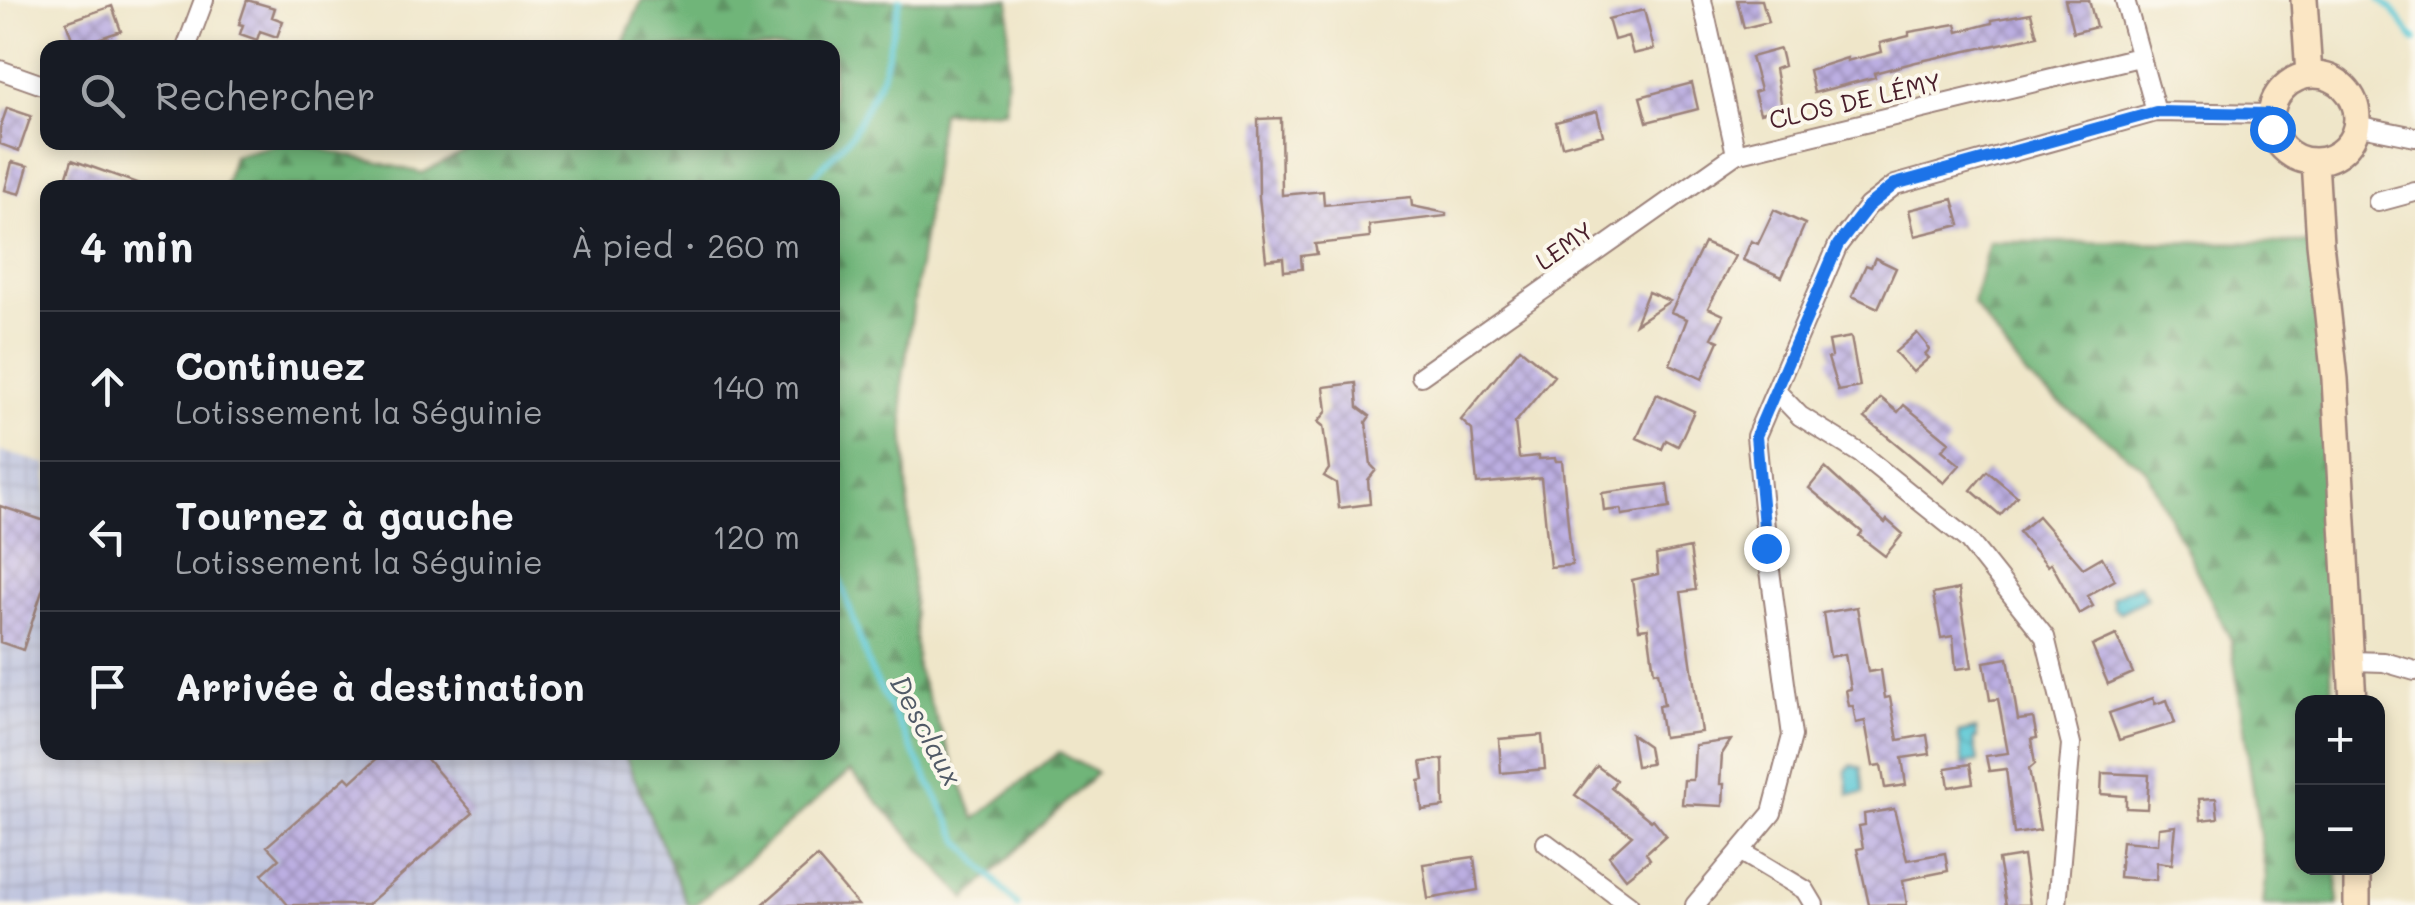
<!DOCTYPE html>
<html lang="fr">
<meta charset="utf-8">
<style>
:root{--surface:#171b24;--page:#20242c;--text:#f1f3f6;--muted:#9ea1a6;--line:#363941}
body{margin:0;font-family:Mali,sans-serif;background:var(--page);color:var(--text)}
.controls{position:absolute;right:30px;bottom:30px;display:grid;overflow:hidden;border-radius:20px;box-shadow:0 5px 15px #0003}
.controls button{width:90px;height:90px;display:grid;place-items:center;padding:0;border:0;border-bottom:2px solid var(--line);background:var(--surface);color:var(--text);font:50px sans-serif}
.stop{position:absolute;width:30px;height:30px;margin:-22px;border:8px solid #1a73e8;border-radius:50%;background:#fff}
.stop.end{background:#1a73e8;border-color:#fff;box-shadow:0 2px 10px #0008}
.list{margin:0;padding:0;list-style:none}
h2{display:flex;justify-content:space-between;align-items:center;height:130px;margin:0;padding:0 40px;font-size:42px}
h2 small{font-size:32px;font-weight:400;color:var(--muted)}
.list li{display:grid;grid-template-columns:65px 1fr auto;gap:30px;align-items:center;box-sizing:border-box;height:150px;padding:0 40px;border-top:2px solid var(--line)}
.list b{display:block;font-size:38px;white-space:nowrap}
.list p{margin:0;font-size:32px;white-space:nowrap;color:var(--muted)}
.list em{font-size:32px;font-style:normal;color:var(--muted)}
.icon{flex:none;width:55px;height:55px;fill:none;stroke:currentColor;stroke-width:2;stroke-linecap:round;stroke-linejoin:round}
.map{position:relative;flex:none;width:2415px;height:905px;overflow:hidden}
.search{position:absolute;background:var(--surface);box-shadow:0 5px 15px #0003;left:40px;top:40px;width:800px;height:110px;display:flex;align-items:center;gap:25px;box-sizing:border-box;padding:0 35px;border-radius:20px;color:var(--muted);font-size:38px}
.panel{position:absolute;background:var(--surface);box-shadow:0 5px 15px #0003;left:40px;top:180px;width:800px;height:580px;border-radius:20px}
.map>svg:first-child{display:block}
.industrial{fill:url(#industrial-grid)}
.forest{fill:url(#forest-firs);stroke:#5d6a52;stroke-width:2.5}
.water{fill:url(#water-ripples);stroke:#547480;stroke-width:2.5}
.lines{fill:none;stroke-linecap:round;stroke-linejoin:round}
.stream{stroke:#5ec9d6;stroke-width:6}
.building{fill:url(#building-cross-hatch)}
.street-casing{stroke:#9c827a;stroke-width:22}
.secondary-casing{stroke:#9c827a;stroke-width:30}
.street{stroke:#fff;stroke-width:18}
.secondary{stroke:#fbe6c4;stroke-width:25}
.route{stroke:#1a73e8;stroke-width:12}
.labels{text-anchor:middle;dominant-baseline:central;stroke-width:8;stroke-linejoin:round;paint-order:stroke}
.street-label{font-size:25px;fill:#4a1f2b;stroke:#fbf7ec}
.water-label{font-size:28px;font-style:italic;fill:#515a67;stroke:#fbf7ec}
</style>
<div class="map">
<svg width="2415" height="905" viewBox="0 0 2415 905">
<defs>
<pattern id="industrial-grid" width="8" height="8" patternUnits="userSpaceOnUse" patternTransform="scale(2.5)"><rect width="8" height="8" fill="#bdc3de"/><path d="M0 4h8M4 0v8" fill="none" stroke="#a4a7bf"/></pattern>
<pattern id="forest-firs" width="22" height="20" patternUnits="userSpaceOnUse" patternTransform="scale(2.5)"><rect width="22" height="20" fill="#70b579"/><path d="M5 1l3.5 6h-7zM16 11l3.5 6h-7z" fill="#5e9363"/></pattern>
<pattern id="water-ripples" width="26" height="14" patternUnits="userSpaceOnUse" patternTransform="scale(2.5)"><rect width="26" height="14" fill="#5ec9d6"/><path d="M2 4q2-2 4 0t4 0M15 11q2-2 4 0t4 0" fill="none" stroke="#53acb8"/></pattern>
<pattern id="building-cross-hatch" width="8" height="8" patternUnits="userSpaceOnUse" patternTransform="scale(2.5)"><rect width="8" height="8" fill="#bcafe2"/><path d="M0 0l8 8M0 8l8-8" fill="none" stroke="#9b8eb7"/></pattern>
</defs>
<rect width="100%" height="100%" fill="#fbf7ec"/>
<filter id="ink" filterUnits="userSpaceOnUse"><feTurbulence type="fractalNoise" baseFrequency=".01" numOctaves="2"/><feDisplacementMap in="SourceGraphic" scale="20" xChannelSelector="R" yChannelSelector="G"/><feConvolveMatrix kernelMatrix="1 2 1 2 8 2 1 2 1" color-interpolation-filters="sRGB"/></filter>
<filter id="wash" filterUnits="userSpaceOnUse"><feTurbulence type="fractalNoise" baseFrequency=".0048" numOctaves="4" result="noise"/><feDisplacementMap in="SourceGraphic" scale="40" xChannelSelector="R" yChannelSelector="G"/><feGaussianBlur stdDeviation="2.25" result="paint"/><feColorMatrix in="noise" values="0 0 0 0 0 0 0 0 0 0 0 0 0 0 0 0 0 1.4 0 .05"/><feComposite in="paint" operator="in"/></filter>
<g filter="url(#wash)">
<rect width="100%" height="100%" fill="#efe6c9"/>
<path class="industrial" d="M 0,451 L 47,464 L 48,752 L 624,753 L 687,905 L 0,905 Z"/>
<path class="forest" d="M 642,0 L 1010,0 L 1005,110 L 941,112 L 902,385 L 917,669 L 975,819 L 1059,752 L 1097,773 L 966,899 L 850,771 L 695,905 L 687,905 L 624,753 L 832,752 L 832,188 L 225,187 L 233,156 L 281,143 L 297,143 L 422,173 L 483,143 L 832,142 L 832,48 L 621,47 Z
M 1989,242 L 2320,243 L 2332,702 L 2302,702 L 2302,868 L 2337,868 L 2338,905 L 2263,905 L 2266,877 L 2231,640 L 2146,470 L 2028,378 L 1973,304 Z"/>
<path class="water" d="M 2139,584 L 2147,598 L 2120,612 L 2114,608 L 2112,597 Z
M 1976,729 L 1977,738 L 1974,739 L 1978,762 L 1963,764 L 1958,733 Z
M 1851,765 L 1861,768 L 1864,793 L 1849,795 L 1846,771 Z"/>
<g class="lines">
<path class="stream" d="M 2380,0 L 2392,9 L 2415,40
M 803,188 L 852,134 L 882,76 L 900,0
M 832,556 L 870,669 L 960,841 L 1017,905"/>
</g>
<g id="blocks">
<path class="building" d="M 247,0 L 275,8 L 272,17 L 283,21 L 277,37 L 260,31 L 257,40 L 240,34 L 243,25 L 239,24 Z
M 1737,0 L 1762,0 L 1768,22 L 1744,28 Z
M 2065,0 L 2089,0 L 2096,27 L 2073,33 Z
M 112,6 L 121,31 L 75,47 L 66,22 Z
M 1644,10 L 1654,49 L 1633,54 L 1628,36 L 1614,40 L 1608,19 Z
M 2031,13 L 2037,36 L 1916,62 L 1874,73 L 1875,77 L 1814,93 L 1809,70 L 1847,58 L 1847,61 L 1882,52 L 1880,43 L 1909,36 L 1909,32 L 1956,24 L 1958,32 L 1992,23 L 1992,20 Z
M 1780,49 L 1784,66 L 1775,69 L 1782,108 L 1760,113 L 1754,92 L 1760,90 L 1751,57 Z
M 1692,83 L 1698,109 L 1647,122 L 1640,97 Z
M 7,108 L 31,116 L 19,151 L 0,144 L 0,128 Z
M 1597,111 L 1603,135 L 1562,146 L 1556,122 Z
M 1281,118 L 1282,195 L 1323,191 L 1324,205 L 1411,197 L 1412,206 L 1446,213 L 1446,216 L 1369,225 L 1370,238 L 1315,244 L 1317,254 L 1301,256 L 1302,269 L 1284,271 L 1283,258 L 1266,260 L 1259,197 L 1258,119 Z
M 72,160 L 142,185 L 142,188 L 63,188 Z
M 12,162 L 28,166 L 20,194 L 5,190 Z
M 1953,199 L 1960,225 L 1915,236 L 1909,210 Z
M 1774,210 L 1805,224 L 1782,277 L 1743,260 L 1751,241 L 1758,244 Z
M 1704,243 L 1735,256 L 1708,308 L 1724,315 L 1712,338 L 1719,341 L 1702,379 L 1670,364 L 1687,319 L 1671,312 Z
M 1875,258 L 1896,268 L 1878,308 L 1852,296 L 1866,265 L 1871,267 Z
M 1648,292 L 1670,301 L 1635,324 Z
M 1917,333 L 1926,344 L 1929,350 L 1925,354 L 1929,358 L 1913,372 L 1895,352 Z
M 1851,337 L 1860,387 L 1838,391 L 1828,358 L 1832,357 L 1829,341 Z
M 1520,348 L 1554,376 L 1515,423 L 1519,458 L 1539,456 L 1539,459 L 1555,458 L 1556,461 L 1562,461 L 1572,565 L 1550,567 L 1541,478 L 1477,484 L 1472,430 L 1461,420 Z
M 1356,383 L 1358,407 L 1370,416 L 1366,422 L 1371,465 L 1376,470 L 1368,480 L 1370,504 L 1339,508 L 1336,483 L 1324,476 L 1329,469 L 1323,426 L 1318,422 L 1327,411 L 1324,387 Z
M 1657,394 L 1694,411 L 1678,446 L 1666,440 L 1662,449 L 1637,438 Z
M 1881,398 L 1898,412 L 1904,405 L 1949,442 L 1942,450 L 1960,465 L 1944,483 L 1865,418 Z
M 1825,468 L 1885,523 L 1887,520 L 1903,534 L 1885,556 L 1859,536 L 1862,532 L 1809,488 Z
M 1987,471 L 2017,496 L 2000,515 L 1971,490 Z
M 1667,484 L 1670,508 L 1622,515 L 1621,509 L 1604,511 L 1602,493 Z
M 0,506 L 48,522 L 48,573 L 23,650 L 0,642 Z
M 2038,516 L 2083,568 L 2102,557 L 2115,580 L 2087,596 L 2093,606 L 2079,614 L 2051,563 L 2048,566 L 2019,532 Z
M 1690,548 L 1696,590 L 1681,592 L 1701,732 L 1663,737 L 1658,706 L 1664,705 L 1658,671 L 1654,672 L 1648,628 L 1639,629 L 1632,580 L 1658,574 L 1656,555 Z
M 1959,589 L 1972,667 L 1956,669 L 1953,636 L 1941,638 L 1933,594 Z
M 1857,607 L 1868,672 L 1881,670 L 1885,698 L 1890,697 L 1898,740 L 1927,735 L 1930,754 L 1902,758 L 1906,785 L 1885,788 L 1881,765 L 1873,766 L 1865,721 L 1856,723 L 1853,706 L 1849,706 L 1846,690 L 1851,689 L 1845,654 L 1830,657 L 1823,613 Z
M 2116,635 L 2133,673 L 2108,684 L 2092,646 Z
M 2008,658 L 2018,720 L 2033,718 L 2037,738 L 2031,739 L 2035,764 L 2029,769 L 2040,830 L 2014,834 L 2006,769 L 1989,771 L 1986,756 L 2008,753 L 1998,699 L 1990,700 L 1984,662 Z
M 2153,698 L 2155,704 L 2167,700 L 2175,723 L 2119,740 L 2109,713 Z
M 1631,734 L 1648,746 L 1651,764 L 1636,766 Z
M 1542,735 L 1545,769 L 1501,773 L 1499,739 Z
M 1731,740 L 1722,754 L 1720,784 L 1724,784 L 1723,806 L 1682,804 L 1684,780 L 1693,780 L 1695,745 Z
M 384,752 L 421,752 L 473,813 L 367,905 L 288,905 L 262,874 L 279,859 L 267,846 L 346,777 L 351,782 Z
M 1443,759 L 1444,807 L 1422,810 L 1419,781 L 1424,780 L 1421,762 Z
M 1970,764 L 1973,783 L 1949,787 L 1946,768 Z
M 1597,766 L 1616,780 L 1611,788 L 1651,821 L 1653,819 L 1666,835 L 1646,853 L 1650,859 L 1626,878 L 1609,856 L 1632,835 L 1575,795 Z
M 2102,773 L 2149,775 L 2147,809 L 2126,808 L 2126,796 L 2101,794 Z
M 2216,798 L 2218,818 L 2201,820 L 2199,799 Z
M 1894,809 L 1907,860 L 1945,853 L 1948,871 L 1903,880 L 1907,905 L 1869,905 L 1857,849 L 1863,848 L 1859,826 L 1865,825 L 1864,814 Z
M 2176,826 L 2172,864 L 2157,862 L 2156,880 L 2119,877 L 2122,841 L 2158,844 L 2159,828 Z
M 2023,856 L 2030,905 L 2006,905 L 1998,860 Z
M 817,857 L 858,905 L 762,905 Z
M 1474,857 L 1478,890 L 1428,899 L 1423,864 Z"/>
</g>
</g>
<g filter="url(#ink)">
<use href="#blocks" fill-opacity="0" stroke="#9c827a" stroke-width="2.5"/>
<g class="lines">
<defs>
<path id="street" d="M 1702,0 L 1736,154 L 2139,57
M 2125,0 L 2156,112
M 186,48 L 204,0
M 0,70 L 48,87
M 2356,125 L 2415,137
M 2378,202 L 2415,192
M 1421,376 L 1736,154
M 1777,392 L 1800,416 L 1861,454 L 1968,540 L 2045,637 L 2071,744 L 2057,905
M 2353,661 L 2384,662 L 2415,671
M 1546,843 L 1629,905
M 1740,851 L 1805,890 L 1814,905
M 1695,905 L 1772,813 L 1792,736 L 1767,548 L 1756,436 L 1838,245 L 1868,206 L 1895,185 L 2156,112 L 2271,114"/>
<path id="secondary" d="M 2304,0 L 2309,75
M2271 118a43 43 0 1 1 86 0a43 43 0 1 1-86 0Z
M 2315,161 L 2320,243 L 2335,379 L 2353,702
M 2357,868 L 2357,905"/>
</defs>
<use href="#street" class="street-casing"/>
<use href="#secondary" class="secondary-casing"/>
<use href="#street" class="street"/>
<use href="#secondary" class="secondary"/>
</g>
</g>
<g class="lines" filter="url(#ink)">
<path class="route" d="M 1766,548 L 1756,436 L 1838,245 L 1868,206 L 1895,184 L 2156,112 L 2271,114 L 2272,129"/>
</g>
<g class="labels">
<g class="street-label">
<text transform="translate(1855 100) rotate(-13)">CLOS DE LÉMY</text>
<text transform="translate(1564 245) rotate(-35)">LEMY</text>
</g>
<g class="water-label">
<text transform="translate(927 730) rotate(62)">Desclaux</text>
</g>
</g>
</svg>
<div class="controls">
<button>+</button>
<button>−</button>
</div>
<div class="stop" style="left:2272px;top:129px"></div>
<div class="stop end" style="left:1766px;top:548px"></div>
<div class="search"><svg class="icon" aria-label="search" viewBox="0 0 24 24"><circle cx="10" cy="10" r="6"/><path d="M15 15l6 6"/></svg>Rechercher</div>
<section class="panel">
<h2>4 min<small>À pied · 260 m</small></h2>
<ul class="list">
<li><svg class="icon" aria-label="ahead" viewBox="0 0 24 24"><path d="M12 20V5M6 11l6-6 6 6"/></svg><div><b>Continuez</b><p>Lotissement la Séguinie</p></div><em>140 m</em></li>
<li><svg class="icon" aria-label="left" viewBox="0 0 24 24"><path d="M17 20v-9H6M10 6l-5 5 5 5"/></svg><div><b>Tournez à gauche</b><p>Lotissement la Séguinie</p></div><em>120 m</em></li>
<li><svg class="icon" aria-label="arrive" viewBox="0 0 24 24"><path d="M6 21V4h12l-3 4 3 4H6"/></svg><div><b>Arrivée à destination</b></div></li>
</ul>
</section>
</div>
